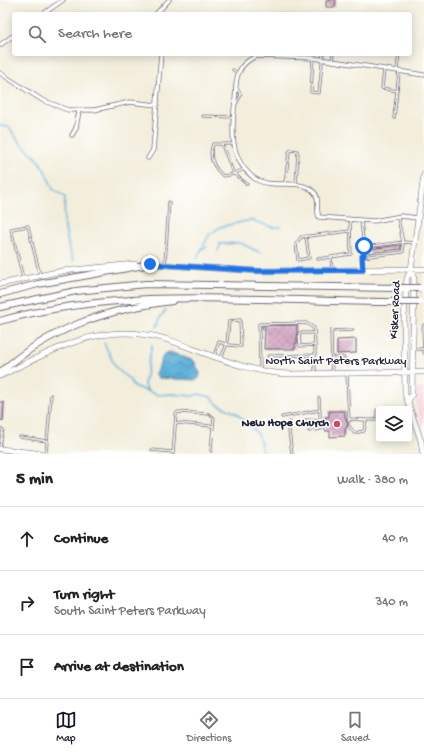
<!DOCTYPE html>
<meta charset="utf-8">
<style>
:root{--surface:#fff;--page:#f6f6f6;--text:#222;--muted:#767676;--line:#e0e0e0;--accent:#111827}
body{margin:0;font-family:"Gochi Hand",sans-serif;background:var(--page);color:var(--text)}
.controls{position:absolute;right:12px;bottom:12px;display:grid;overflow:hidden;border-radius:4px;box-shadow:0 2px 10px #0003}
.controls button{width:36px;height:36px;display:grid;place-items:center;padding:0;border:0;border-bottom:1px solid var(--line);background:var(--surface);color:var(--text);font:20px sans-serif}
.stop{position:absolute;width:12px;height:12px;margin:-9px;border:3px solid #1a73e8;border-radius:50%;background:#fff}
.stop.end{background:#1a73e8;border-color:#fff;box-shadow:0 1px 4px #0008}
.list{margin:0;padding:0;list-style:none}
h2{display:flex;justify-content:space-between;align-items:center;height:52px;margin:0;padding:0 16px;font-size:17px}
h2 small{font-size:13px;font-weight:400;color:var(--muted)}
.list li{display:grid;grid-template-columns:26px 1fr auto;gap:12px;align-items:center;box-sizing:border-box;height:64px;padding:0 16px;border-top:1px solid var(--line)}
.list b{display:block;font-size:15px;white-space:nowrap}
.list p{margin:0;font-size:13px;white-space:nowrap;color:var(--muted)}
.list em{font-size:13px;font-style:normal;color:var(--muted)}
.icon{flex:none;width:22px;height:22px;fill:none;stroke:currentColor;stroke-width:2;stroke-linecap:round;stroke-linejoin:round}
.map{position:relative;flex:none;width:424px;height:454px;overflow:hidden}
.search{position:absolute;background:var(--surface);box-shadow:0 2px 10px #0003;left:12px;right:12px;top:12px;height:44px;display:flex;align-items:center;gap:10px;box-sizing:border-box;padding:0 14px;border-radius:4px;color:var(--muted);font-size:15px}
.sheet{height:244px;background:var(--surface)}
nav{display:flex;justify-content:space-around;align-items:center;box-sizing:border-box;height:56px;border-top:1px solid var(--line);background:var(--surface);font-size:11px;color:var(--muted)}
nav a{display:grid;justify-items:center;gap:2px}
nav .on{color:var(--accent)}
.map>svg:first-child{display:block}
.built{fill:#f6cfd9}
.water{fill:url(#water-waves);stroke:#406a8a}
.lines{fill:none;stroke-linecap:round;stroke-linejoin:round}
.stream{stroke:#5fb1da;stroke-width:1.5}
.building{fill:url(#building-cross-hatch)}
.service-casing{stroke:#6b6973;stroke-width:3}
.minor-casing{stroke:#6b6973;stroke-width:5}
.secondary-casing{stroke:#6b6973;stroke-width:6}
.motorway-casing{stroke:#6b6973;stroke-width:8}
.service{stroke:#fff;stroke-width:1.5}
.minor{stroke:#fff;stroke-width:3.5}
.secondary{stroke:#fff;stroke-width:5}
.motorway{stroke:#fff;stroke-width:6}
.motorway-bridge-casing{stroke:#6b6973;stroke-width:8;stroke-linecap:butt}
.motorway-bridge{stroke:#fff;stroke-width:6}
.route{stroke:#1a73e8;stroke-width:5}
.poi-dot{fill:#d1495b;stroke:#fff;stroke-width:1.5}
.labels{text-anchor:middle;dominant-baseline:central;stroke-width:3;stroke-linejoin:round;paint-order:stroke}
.street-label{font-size:12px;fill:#22223b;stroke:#fff}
.poi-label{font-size:12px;font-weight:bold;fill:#22223b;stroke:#fff;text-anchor:end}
</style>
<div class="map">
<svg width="424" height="454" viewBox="0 0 424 454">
<defs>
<pattern id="water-waves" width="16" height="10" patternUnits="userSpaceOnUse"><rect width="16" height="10" fill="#5fb1da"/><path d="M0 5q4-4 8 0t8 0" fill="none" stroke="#4e90b2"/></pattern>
<pattern id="building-cross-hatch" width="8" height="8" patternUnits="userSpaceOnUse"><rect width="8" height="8" fill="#cf9abb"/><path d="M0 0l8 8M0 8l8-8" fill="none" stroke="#a87d99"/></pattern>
</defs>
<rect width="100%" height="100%" fill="#fff"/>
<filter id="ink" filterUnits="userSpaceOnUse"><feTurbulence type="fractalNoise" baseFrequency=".025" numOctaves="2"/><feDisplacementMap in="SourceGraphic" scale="8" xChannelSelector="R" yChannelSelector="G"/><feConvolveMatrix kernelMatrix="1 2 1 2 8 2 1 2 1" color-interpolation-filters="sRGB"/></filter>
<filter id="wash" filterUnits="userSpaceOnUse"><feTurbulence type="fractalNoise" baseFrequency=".012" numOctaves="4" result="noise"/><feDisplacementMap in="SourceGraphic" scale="16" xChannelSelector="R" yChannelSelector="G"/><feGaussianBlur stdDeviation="0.9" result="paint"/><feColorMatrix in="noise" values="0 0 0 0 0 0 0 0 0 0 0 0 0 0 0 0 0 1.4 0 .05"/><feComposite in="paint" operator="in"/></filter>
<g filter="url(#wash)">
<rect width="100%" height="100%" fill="#f3eedc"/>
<path class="built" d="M 416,388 L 424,388 L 424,428 L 416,407 Z"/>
<path class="water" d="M 170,352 L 194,361 L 200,373 L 199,378 L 196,380 L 158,378 L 155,375 L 164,354 Z"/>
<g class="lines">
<path class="stream" d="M 0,126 L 9,127 L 20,143 L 35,156 L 43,167 L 53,189 L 65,197 L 64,223 L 69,249 L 74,261
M 219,244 L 240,243 L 261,253
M 201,249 L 207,247
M 218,251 L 221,244
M 197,258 L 209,235 L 220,227 L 251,220 L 272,227 L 280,227
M 157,327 L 160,318 L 166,310
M 104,343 L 116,368 L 130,380 L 133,386 L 158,395 L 172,394 L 192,396 L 199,394 L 211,397 L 217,404 L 236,413 L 247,423 L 258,434 L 263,452
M 149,392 L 144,385 L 152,345"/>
</g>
<g id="blocks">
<path class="building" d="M 332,0 L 336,0 L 335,7 L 326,7 L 326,1 Z
M 401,245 L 401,249 L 368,253 L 367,249 Z
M 297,325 L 297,343 L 295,343 L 295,349 L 264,349 L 265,329 L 262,330 L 262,326 Z
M 356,339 L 356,353 L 337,354 L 337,340 Z
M 0,402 L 4,403 L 3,421 L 0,420 Z
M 329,411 L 345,411 L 345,417 L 348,424 L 345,430 L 345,436 L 330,437 L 330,431 L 325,431 L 323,420 L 325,421 L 325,417 L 329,417 Z"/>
</g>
</g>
<g filter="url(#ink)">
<use href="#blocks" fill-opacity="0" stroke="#6b6973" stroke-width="1"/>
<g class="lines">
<defs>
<path id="service" d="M 313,58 L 311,92 L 319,93 L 323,54
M 332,60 L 333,54
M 233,70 L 238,73
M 384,70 L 382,88 L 397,91
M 397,70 L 399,54
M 236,104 L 241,95 L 236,87
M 203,116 L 233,117
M 394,118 L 399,73
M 233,144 L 213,144 C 208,157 213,167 223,176 L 234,174 L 244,169
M 222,145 L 234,174 L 247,184
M 285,183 L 289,152 L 291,150 L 297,151 L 298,154 L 296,183
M 361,221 L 364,247
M 306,236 L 309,258 L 298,260 L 296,244 L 301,237 L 350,231
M 365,256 L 364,247 L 404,242 L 414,243
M 318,259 L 331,257
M 165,265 L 169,202
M 362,268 L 362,257 L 403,252 C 404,240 400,230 398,218
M 332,269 L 331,257 L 351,254 L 350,220
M 23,278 L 11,229 L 28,226 L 40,275
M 424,325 L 423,328 L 424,353
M 314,333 L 299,333 L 300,346 L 315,345 L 315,355
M 414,349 L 424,349
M 214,356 L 219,342 C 227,345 233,346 241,346 L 240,320 L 229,321 L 227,344 L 221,358
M 268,356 L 315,355 L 315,372
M 331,358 L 344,358
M 260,368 L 259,324 L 306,323 L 314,328 L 315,345
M 332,372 L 331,331 L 353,330
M 347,374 L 349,422
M 377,410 L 377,420
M 282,417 L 320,410
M 349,419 L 366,420
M 306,420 L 321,421
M 290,422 L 288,423 L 292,454
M 349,426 L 354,433 L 364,431 L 366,420 L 379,420
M 0,428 L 3,430 L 0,446
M 309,431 L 321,429 L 319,398
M 20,437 L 47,441
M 152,450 L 173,452
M 211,451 L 213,426
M 46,453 L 51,395
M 173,454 L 176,414 L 178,412 L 209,414 L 214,418 L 213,426 L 176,423"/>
<path id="minor" d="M 43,14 L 63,0
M 156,14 L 169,0
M 0,45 L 14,35
M 0,73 L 42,100 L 68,110 L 94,110 L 130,102 L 157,105
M 72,135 L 76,128 L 79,111
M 148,158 L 153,150 L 161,54
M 418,218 L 401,216 L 374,221 L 319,217 C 315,208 321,198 313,191 C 299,178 270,190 254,178 C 228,158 232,128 235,100 C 236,91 235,80 239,72 C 242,64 249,60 256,56 L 313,58 L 424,75"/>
<path id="secondary" d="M 147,264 L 258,271 L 424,269
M 0,284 L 62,271 L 135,264
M 0,376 C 47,353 93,325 147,335 C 163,337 178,343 193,349 C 226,361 256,373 290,374 L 424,372
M 409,400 L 412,394 L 414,279 L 411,270
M 0,449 L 45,454
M 423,454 L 421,441 L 405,394 L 404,318 L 407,278 L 411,270 L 424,175"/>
<path id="motorway" d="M 0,294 L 38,284 L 150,264
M 0,307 L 76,291 L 146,284 L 399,288
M 0,321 C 129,285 265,302 397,302
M 0,373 C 49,328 107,309 172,301"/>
</defs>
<use href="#service" class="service-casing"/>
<use href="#minor" class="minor-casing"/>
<use href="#secondary" class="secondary-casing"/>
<use href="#motorway" class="motorway-casing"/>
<use href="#service" class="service"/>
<use href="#minor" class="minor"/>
<use href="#secondary" class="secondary"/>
<use href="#motorway" class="motorway"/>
<defs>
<path id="motorway-bridge" d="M 399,288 L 420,288
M 397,302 L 419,302"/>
</defs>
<use href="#motorway-bridge" class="motorway-bridge-casing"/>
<use href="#motorway-bridge" class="motorway-bridge"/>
</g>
</g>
<g class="lines" filter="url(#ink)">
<path class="route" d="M 150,264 L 258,271 L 363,270 L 362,256 L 364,256 L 364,246"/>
</g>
<circle class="poi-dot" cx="337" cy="424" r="4"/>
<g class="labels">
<g class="street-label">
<text transform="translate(396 310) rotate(-87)">Kisker Road</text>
<text x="336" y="362">North Saint Peters Parkway</text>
</g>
<g class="poi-label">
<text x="329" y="424">New Hope Church</text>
</g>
</g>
</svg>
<div class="controls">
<button><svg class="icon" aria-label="layers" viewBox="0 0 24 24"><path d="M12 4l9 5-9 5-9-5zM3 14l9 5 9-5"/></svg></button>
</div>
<div class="stop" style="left:364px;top:246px"></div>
<div class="stop end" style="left:150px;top:264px"></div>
<div class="search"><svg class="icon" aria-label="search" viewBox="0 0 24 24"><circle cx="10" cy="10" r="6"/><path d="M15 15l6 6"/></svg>Search here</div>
</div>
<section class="sheet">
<h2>5 min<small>Walk · 380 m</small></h2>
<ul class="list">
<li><svg class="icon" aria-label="ahead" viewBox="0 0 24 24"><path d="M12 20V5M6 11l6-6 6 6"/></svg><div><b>Continue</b></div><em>40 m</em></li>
<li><svg class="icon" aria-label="right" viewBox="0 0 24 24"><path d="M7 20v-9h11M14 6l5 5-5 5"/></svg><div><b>Turn right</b><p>South Saint Peters Parkway</p></div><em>340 m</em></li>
<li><svg class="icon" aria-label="arrive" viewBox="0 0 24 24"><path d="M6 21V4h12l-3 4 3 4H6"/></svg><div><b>Arrive at destination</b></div></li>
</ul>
</section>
<nav>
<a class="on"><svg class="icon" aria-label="map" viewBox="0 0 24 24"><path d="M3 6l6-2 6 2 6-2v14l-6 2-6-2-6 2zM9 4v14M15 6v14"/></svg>Map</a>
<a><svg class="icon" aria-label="directions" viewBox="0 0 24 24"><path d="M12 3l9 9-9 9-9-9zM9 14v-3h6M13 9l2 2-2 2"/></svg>Directions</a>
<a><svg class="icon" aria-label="saved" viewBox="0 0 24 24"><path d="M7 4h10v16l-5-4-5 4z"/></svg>Saved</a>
</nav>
